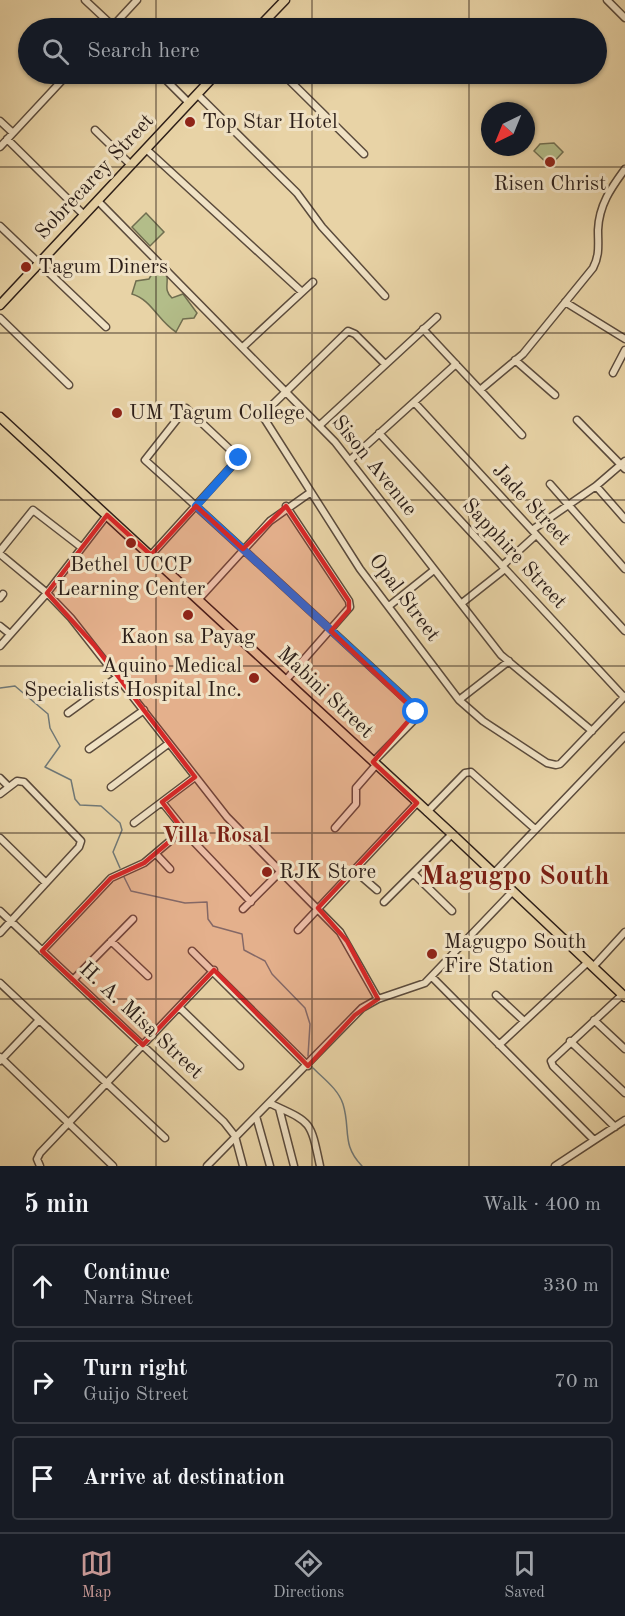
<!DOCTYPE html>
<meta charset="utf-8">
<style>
:root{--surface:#171b24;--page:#242831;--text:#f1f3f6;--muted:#9ea1a6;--line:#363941;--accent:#c59692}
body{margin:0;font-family:"Old Standard TT",serif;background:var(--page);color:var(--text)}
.compass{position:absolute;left:481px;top:102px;width:54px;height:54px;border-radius:50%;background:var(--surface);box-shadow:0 2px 4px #0004;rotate:223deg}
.stop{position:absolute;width:18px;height:18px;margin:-14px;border:4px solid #1a73e8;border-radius:50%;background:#fff}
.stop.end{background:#1a73e8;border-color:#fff;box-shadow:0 2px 6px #0008}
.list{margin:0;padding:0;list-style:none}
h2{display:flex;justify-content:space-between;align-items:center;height:78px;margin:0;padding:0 24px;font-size:26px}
h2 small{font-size:20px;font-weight:400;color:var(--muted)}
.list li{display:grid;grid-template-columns:39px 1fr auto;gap:18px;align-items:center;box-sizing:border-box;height:84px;margin:0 12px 12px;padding:0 12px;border:2px solid var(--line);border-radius:6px}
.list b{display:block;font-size:22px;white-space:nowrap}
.list p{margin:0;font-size:20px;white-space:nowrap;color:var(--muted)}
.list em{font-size:20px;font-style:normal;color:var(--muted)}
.icon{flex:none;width:33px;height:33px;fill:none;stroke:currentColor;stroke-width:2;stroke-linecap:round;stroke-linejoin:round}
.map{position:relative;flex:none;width:625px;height:1166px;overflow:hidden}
.search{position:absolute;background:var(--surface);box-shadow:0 2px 4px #0004;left:18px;right:18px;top:18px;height:66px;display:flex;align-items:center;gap:15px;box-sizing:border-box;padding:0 21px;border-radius:33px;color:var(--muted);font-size:22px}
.sheet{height:366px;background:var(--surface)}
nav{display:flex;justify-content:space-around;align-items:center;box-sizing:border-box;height:84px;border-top:2px solid var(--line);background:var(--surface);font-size:16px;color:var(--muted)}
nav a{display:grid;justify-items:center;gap:3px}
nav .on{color:var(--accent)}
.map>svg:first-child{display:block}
.green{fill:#b3bd89;stroke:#706e50;stroke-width:1.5}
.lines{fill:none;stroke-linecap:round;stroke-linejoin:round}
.stream{stroke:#707876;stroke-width:1.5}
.minor-casing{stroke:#5b4b3c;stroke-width:9}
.major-casing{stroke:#2c1e18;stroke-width:11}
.minor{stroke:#f0e2c5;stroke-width:6}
.major{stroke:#e8d3a6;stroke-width:8}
.route{stroke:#1a73e8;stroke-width:8}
.marked{fill:#d62828;fill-opacity:0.2;stroke:#d62828;stroke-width:4.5;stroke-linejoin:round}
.grid{fill:none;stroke:#2c1e18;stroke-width:1.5;stroke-opacity:0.55}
.poi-dot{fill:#8f2418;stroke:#f0e2c5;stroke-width:2}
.labels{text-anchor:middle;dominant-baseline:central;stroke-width:6;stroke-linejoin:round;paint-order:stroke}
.poi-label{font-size:21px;fill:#2c1e18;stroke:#f0e2c5;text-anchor:start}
.street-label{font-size:21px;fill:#2c1e18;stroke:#f0e2c5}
.neighbourhood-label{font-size:22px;font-weight:bold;fill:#7a1f14;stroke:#f0e2c5}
.district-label{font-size:27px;font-weight:bold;fill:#7a1f14;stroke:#f0e2c5}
</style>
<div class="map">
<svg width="625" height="1166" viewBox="0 0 625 1166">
<rect width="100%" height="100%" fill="#e8d3a6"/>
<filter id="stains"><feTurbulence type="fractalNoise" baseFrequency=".00333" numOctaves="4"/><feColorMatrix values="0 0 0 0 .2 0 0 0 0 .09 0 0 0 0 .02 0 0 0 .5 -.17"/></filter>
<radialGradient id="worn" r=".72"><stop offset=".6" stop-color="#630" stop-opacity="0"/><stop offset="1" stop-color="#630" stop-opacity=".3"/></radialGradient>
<path class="green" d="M 554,143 L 563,152 L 550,166 L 534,151 L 540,144 Z
M 146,213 L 164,232 L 150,246 L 132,227 Z
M 156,267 L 167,276 C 168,286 164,290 172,298 L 183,294 L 197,313 L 194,318 L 183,319 L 176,332 C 158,321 152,300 132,294 L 136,281 L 149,279 Z"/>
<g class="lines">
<path class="stream" d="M 0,688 L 15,686 L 48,714 L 50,728 L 60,746 L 45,767 L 71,780 L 75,799 L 80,805 L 101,806 L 120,823 L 122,830 L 113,852 L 120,868
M 123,875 L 131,891 L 185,903 L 207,902 L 208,919 L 213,926 L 242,934 L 244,950 L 265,961 L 272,974 L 305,1008 L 310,1024 L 308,1056
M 313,1068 C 324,1079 338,1089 343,1104 C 351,1130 341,1144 362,1166"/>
<defs>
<path id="minor" d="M 85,0 L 115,28
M 607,0 L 625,18
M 111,28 L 137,0
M 160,74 L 189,103
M 283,74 L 364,154
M 197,94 L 297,193 L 322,227 L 385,296
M 0,121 L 13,133
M 95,130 L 131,165
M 7,139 L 84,215
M 0,147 L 68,74
M 146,149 L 302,292
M 98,201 L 335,442 L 501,655 L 592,731
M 0,226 L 106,327
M 565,302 L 625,339
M 0,318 L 69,385
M 423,329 L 522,435
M 244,346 L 313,282
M 515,360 L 555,395
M 385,364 L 355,334 L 348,331 L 262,415 L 360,569 L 459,700 L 483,721 L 547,763 L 556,765 L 560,764 L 625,696
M 613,373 L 625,350
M 480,390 L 523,354 L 593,268 C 600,255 598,244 598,230 C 599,205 611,188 625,169
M 414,402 L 625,631
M 577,420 L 625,469
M 320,425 L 437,317
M 379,433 L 624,697
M 350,460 L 456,364
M 550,484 L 625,569
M 596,486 L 625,519
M 532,530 L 596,486 L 625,461
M 0,551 L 33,510 L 81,547
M 0,554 L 47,593 L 71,618 L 227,817 L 340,932 L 378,999
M 151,555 L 239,458 L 186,408 L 145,460 C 234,540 322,622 410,703 L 416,715 L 414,720 L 373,762
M 502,566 L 536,535
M 0,598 L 3,594
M 198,600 L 270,521 L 311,492
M 462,603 L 505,569
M 389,606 L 434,570
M 0,626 L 10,634
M 0,646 L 47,593 L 107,515
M 285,681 L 350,607 L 349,601 L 286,506
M 459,700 L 509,661
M 68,713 L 119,676
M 89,749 L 144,710
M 0,778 L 8,786
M 111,787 L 168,744
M 0,794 L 17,781 L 24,782 L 81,841 L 79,847 L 0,933
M 162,802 L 195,843 L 251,902
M 427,812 L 465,773 L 471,772 L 535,829
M 134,823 L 195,777
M 335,828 L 356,804 L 356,788 L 376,765
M 0,838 L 46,883
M 156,854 L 170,869
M 354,870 L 377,890
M 413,873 L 452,911
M 494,873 L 625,736
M 384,902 L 452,834
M 243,909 L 280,872
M 0,911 L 224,1122 L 235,1136 L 243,1166
M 298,930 L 417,803
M 111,941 L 148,976
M 42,951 L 111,878 L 144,863 L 183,830
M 192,951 L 308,1066
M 593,967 L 625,932
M 432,977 L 594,1140
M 73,980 L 133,919
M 0,983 L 165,1138
M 496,995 L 524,1021
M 179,1007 L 240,1066
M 594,1020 L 625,1049
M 570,1041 L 625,1093
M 499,1045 L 588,962
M 0,1057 L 113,1166
M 0,1061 L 39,1020
M 269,1103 C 312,1123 310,1119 320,1166
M 279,1108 L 294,1166
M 256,1116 L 270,1166
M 615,1127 L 553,1066 L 551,1061 L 622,995
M 40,1166 L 37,1159 L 40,1153 L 214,970
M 207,1166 L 362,1008 L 378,999 L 425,983 L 513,891
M 555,1166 L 625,1120"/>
<path id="major" d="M 258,28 L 285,0
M 0,305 L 216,74
M 0,417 L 452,834 L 625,997"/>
</defs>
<use href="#minor" class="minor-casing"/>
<use href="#major" class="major-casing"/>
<use href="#minor" class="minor"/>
<use href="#major" class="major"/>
</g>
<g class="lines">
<path class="route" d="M 239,458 L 196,506 L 410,703 L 416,712"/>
</g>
<path class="marked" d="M 196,506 L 243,549 L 286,506 L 349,601 L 349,610 L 331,631 L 416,712 L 373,762 L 417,803 L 318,908 L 347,941 L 378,999 L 355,1015 L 308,1066 L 214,970 L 143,1045 L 42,951 L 111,878 L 144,863 L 183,830 L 162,802 L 195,777 L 94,645 L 47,593 L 107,515 L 151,555 Z"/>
<path class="grid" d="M 156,0 L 156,28M 312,0 L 312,28M 469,0 L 469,28M 156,74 L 156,1166M 312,74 L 312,1166M 469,74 L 469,1166M 0,167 L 625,167M 0,333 L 625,333M 0,500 L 625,500M 0,666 L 625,666M 0,833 L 625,833M 0,999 L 625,999"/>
<g class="poi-dot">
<circle cx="190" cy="122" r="6"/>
<circle cx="550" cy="162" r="6"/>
<circle cx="26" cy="267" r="6"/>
<circle cx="117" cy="413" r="6"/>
<circle cx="131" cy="543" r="6"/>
<circle cx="188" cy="615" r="6"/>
<circle cx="254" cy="678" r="6"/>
<circle cx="267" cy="872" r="6"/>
<circle cx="432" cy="954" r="6"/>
</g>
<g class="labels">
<g class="poi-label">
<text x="202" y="122">Top Star Hotel</text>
<text x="550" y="184" text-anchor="middle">Risen Christ</text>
<text x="38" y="267">Tagum Diners</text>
<text x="129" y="413">UM Tagum College</text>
<text x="131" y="565" text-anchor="middle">Bethel UCCP<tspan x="131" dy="24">Learning Center</tspan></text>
<text x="188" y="637" text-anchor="middle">Kaon sa Payag</text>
<text x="242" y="666" text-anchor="end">Aquino Medical<tspan x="242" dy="24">Specialists Hospital Inc.</tspan></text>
<text x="279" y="872">RJK Store</text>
<text x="444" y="942">Magugpo South<tspan x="444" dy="24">Fire Station</tspan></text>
</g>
<g class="street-label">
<text transform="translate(95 177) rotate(-47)">Sobrecarey Street</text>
<text transform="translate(374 466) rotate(51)">Sison Avenue</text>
<text transform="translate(531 505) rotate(47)">Jade Street</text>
<text transform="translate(514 554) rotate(47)">Sapphire Street</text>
<text transform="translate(404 598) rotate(53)">Opal Street</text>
<text transform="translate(325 693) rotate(43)">Mabini Street</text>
<text transform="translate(141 1021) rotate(43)">H. A. Misa Street</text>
</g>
<g class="neighbourhood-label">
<text x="216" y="836">Villa Rosal</text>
</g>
<g class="district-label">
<text x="515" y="876">Magugpo South</text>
</g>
</g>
<rect width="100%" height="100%" filter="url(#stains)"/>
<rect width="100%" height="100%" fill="url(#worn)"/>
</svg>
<svg class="compass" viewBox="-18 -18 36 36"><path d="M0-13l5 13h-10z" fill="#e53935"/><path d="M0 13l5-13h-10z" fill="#9ea1a6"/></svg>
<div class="stop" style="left:416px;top:712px"></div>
<div class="stop end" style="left:239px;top:458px"></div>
<div class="search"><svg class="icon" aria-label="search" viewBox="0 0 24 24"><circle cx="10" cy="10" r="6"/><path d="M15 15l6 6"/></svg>Search here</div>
</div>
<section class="sheet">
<h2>5 min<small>Walk · 400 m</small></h2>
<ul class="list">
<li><svg class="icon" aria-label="ahead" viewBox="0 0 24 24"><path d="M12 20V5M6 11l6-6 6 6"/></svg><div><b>Continue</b><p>Narra Street</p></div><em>330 m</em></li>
<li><svg class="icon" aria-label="right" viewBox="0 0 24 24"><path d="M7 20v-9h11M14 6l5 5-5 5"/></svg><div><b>Turn right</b><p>Guijo Street</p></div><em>70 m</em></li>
<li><svg class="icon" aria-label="arrive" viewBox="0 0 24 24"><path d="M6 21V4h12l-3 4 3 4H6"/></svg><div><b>Arrive at destination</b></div></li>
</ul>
</section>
<nav>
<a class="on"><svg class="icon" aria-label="map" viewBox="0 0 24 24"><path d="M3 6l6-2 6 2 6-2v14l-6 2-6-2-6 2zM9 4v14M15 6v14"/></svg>Map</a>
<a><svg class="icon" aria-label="directions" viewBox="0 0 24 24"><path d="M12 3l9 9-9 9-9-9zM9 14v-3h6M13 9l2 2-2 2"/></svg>Directions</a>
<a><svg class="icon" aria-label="saved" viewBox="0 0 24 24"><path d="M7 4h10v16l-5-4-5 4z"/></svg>Saved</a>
</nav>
